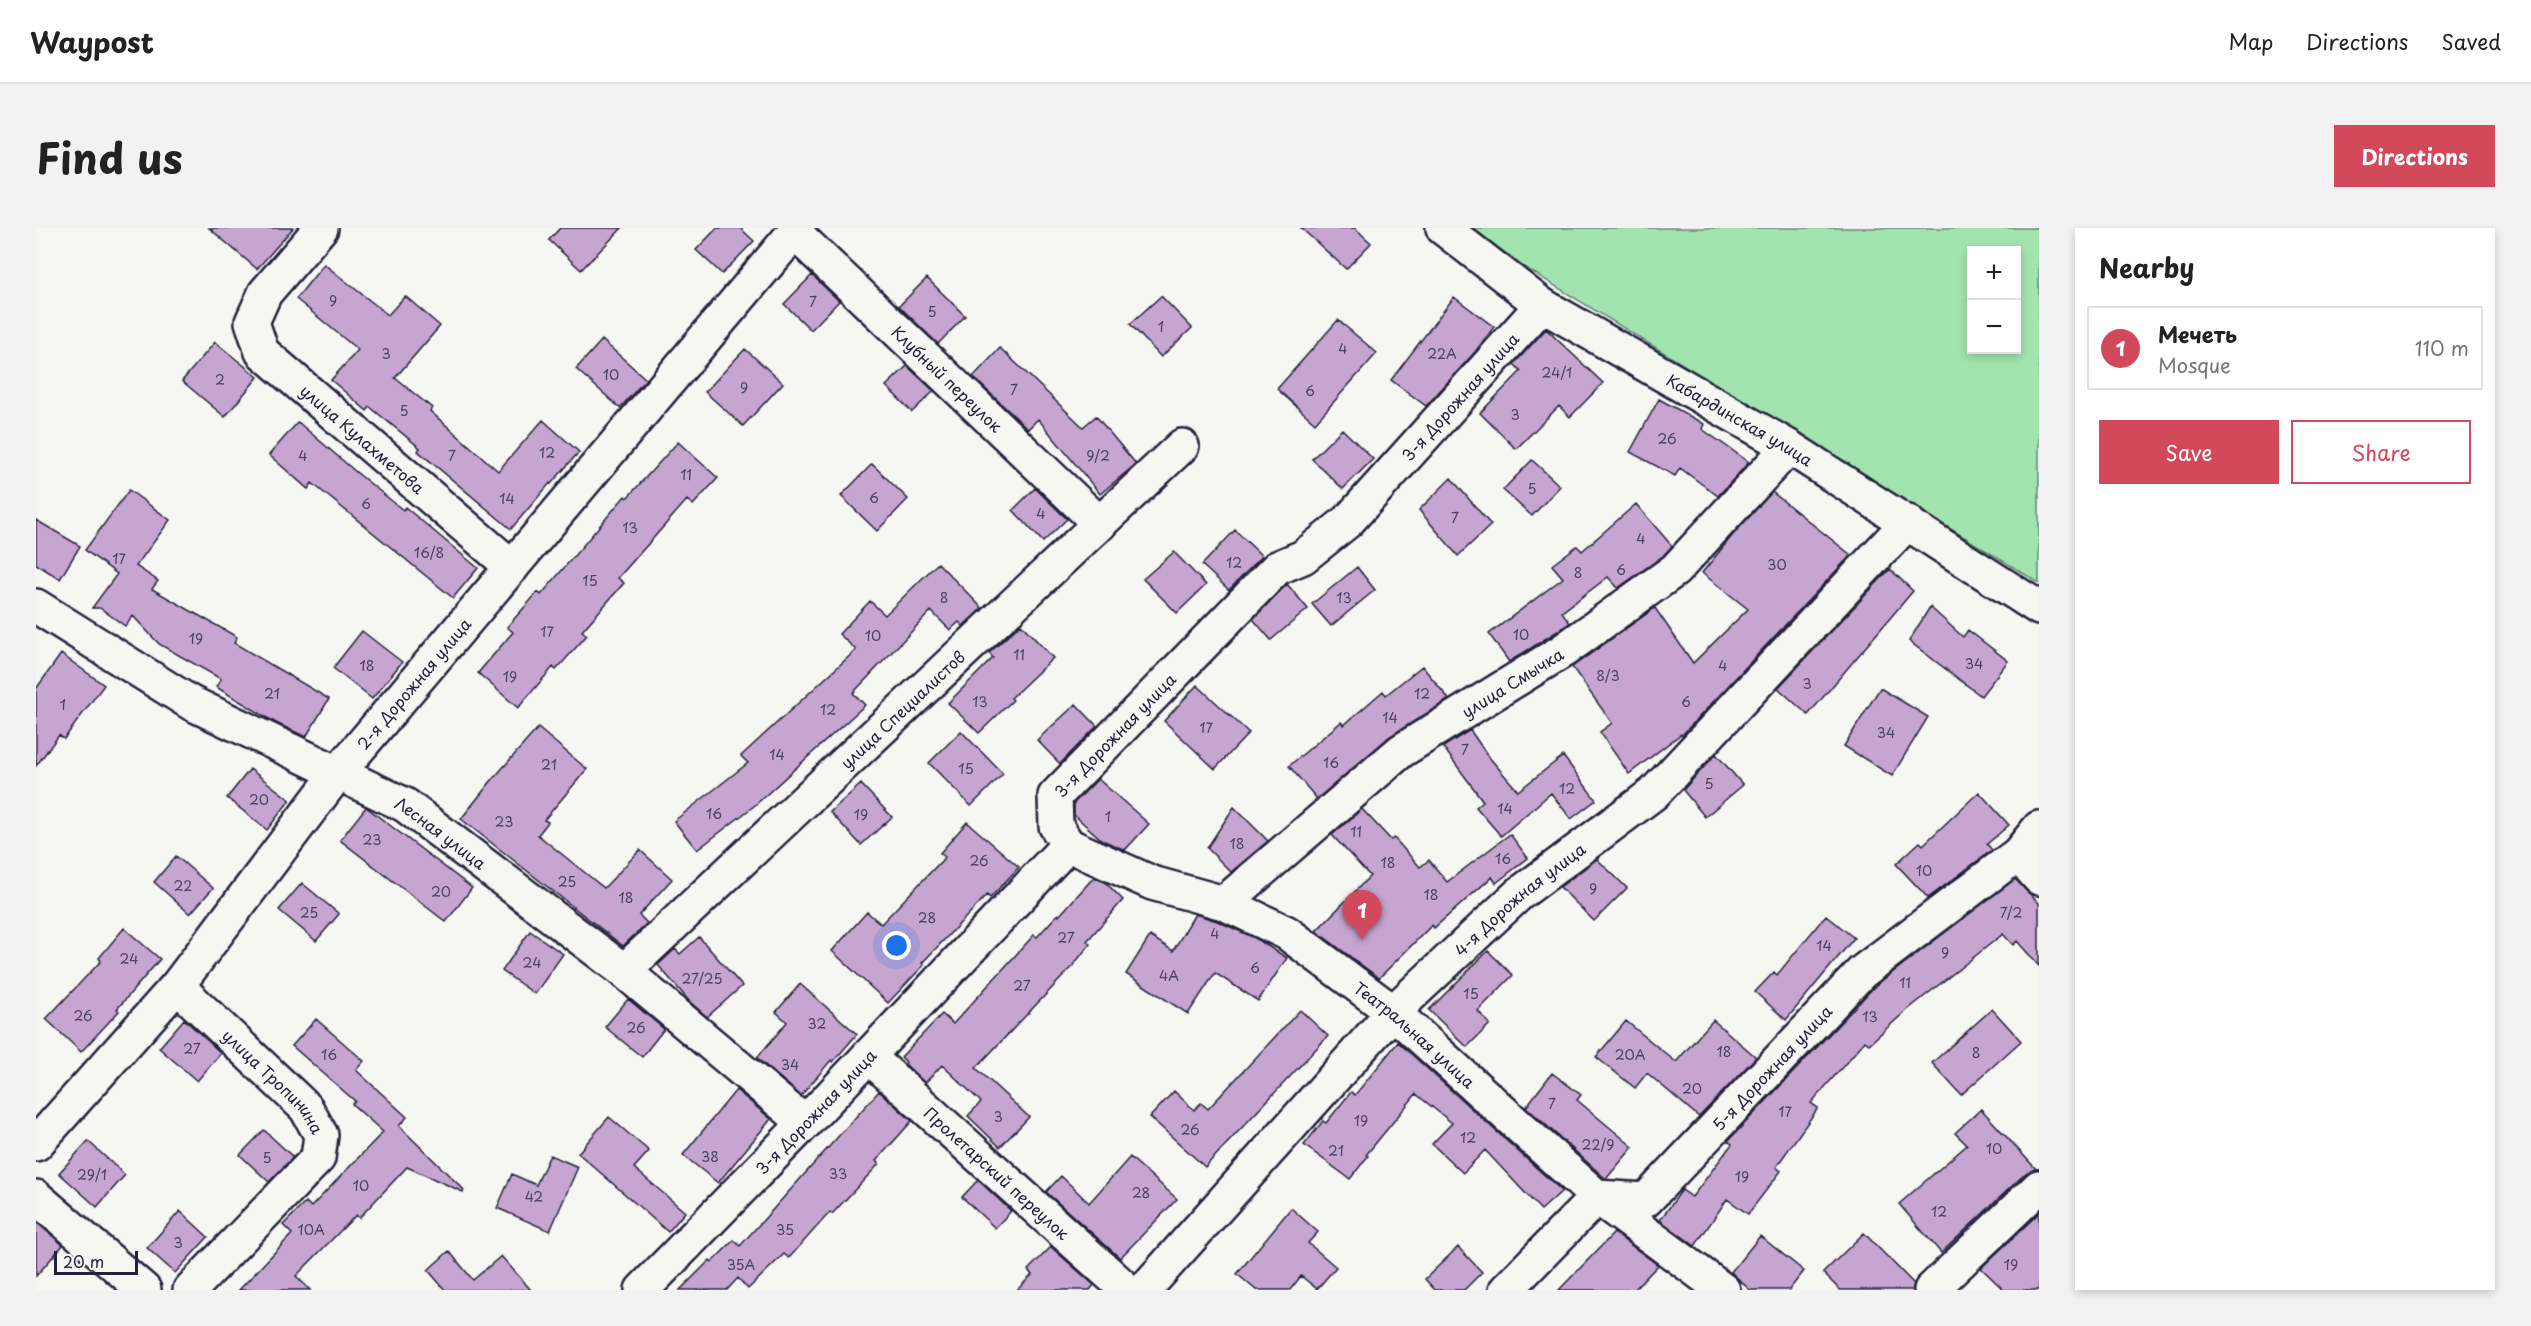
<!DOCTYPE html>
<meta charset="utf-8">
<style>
:root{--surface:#fff;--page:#f2f2f2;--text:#222;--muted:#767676;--line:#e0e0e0;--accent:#d1495b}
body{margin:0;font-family:"Playpen Sans",sans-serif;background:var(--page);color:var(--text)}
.controls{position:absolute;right:18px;top:18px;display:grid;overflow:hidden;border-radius:0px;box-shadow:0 3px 9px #0003}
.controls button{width:54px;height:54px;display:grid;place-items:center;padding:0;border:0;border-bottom:2px solid var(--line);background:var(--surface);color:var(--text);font:30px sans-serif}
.scale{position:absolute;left:18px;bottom:15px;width:84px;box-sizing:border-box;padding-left:6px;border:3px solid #22223b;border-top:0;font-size:16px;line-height:21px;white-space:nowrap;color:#22223b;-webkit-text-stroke:4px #f6f6f2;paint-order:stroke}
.you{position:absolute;left:861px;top:718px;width:21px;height:21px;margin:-15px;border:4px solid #fff;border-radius:50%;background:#1a73e8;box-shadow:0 0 0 9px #1a73e833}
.badge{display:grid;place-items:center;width:39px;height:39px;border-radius:50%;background:var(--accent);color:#fff;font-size:20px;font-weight:700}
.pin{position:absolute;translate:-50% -50px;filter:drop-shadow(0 2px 3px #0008)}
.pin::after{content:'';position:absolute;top:32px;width:21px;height:18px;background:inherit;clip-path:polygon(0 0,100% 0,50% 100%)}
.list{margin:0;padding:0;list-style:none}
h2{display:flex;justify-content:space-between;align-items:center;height:78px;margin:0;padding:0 24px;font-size:26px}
h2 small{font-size:20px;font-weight:400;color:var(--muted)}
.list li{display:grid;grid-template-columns:39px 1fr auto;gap:18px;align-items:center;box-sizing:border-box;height:84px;margin:0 12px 12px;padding:0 12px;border:2px solid var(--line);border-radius:0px}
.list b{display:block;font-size:22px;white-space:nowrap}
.list p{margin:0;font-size:20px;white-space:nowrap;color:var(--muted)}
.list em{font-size:20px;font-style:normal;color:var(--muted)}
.actions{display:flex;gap:12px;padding:18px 24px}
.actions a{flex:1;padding:14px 0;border:2px solid var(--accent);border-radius:0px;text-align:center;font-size:21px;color:var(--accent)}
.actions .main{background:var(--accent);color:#fff}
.map{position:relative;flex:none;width:2003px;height:1062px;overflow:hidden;border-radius:0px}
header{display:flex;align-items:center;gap:36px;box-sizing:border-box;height:84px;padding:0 30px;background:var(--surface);border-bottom:2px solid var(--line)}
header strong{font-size:28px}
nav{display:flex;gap:33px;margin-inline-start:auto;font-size:21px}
.intro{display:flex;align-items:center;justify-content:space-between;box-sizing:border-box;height:144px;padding:0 36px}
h1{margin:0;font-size:42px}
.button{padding:15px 27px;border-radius:0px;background:var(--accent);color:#fff;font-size:21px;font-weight:700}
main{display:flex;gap:36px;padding:0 36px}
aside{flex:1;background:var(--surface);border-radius:0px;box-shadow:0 3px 9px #0003}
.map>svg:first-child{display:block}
.green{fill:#a2e4af;stroke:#628375;stroke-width:1.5;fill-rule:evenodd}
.building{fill:#c6a5d0;stroke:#22223b;stroke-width:1.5}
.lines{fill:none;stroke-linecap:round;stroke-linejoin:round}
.minor-casing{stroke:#22223b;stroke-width:38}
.minor{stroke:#f6f6f2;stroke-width:33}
.labels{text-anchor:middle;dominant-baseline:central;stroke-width:4.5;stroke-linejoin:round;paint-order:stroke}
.number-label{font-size:14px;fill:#4b4360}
.street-label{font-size:16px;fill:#22223b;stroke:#f6f6f2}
</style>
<header>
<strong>Waypost</strong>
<nav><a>Map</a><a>Directions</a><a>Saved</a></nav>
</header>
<div class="intro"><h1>Find us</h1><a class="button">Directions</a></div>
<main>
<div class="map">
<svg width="2003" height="1062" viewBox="0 0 2003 1062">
<rect width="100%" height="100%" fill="#f6f6f2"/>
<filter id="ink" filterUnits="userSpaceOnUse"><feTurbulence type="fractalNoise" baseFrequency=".0167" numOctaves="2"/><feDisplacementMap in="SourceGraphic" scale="12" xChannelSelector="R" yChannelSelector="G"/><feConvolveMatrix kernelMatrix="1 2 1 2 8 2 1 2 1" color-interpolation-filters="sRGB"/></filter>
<g filter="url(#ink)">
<path class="green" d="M 1437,0 L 2003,0 L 2003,355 L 1485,37 ZM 1936,22 L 1980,22 L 1980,122 L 1936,122 Z"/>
<path class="building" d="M 173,0 L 257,0 L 221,41 Z
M 524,0 L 586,0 L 545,42 L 513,12 Z
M 681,0 L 704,0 L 718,13 L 686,46 L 660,22 Z
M 1265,0 L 1319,0 L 1335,15 L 1310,41 Z
M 288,36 L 352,87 L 369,68 L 404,98 L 359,150 L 396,180 L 394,183 L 462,243 L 507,192 L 543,224 L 515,256 L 514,255 L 475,301 L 382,223 L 384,220 L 334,179 L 331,183 L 295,152 L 322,122 L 260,71 Z
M 776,47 L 803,73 L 775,102 L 748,76 Z
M 891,50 L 929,88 L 902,116 L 863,78 Z
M 1125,68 L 1156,100 L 1125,129 L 1094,96 Z
M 1418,69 L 1458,99 L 1439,124 L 1390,178 L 1355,152 Z
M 1302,92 L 1341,125 L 1279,195 L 1241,161 Z
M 1510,101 L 1567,155 L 1534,189 L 1523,178 L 1480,221 L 1444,185 L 1485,143 L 1478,136 Z
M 566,112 L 610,151 L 584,180 L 540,141 Z
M 179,114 L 222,149 L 189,189 L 146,153 Z
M 964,120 L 1047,199 L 1060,188 L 1100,236 L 1064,266 L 1002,191 L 992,201 L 937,149 Z
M 709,121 L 747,155 L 707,198 L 669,164 Z
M 871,138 L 898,163 L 876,184 L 850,158 Z
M 1623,171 L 1668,196 L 1666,201 L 1713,234 L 1682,268 L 1644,240 L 1639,248 L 1594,224 Z
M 262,194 L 320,244 L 367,282 L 369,279 L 442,340 L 417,370 L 276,255 L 272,261 L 233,227 Z
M 1306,201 L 1337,231 L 1307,261 L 1276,231 Z
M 642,214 L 682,250 L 657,277 L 651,272 L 582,350 L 588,355 L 546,403 L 551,407 L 520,442 L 517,439 L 482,480 L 442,445 L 477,404 L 471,399 L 502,364 L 505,367 L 589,268 L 591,270 Z
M 1496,232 L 1524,258 L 1496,288 L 1467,262 Z
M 836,236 L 872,271 L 841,303 L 805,268 Z
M 1415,250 L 1455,297 L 1422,328 L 1383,282 Z
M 999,260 L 1031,291 L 1007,314 L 977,282 Z
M 93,262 L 134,292 L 100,338 L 122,353 L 116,361 L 201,409 L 198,415 L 293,471 L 270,509 L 240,495 L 180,459 L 185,451 L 123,416 L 97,388 L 89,398 L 64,380 L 56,380 L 81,346 L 49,322 Z
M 1736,264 L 1815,327 L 1646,507 L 1645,506 L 1593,546 L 1564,504 L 1576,495 L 1536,439 L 1619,380 L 1657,435 L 1712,381 L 1666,345 L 1696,308 Z
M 1600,276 L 1636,318 L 1627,328 L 1582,360 L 1572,349 L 1526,384 L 1534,395 L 1473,434 L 1453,406 L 1527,350 L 1516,337 L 1541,318 L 1546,323 Z
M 0,292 L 44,318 L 24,351 L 0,336 Z
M 1199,302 L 1226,328 L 1193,362 L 1166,337 Z
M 1138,324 L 1170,357 L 1141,385 L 1107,351 Z
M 902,335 L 946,380 L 927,398 L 923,394 L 914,402 L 895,383 L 817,465 L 829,477 L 718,578 L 661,622 L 638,593 L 712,535 L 705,528 L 820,422 L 803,406 L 834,373 L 849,387 Z
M 1321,339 L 1339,362 L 1295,398 L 1276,376 Z
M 1854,341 L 1877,363 L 1772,487 L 1742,460 Z
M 1251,356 L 1272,381 L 1235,412 L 1217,391 Z
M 1894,379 L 1927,409 L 1932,402 L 1972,433 L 1945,468 L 1873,413 Z
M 985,396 L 1017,430 L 975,470 L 977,472 L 943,505 L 912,475 L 957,430 L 953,425 Z
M 326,403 L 366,434 L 336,471 L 297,440 Z
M 25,426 L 68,457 L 28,511 L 23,507 L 0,538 L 0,461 Z
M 1386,438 L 1412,470 L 1412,472 L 1353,509 L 1281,571 L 1253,538 L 1305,494 L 1308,497 L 1347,463 L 1350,467 Z
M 1161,457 L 1213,505 L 1179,541 L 1128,493 Z
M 1844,460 L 1892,489 L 1856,548 L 1808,518 Z
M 1040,476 L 1061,498 L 1024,536 L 1001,512 Z
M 502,500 L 551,541 L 508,592 L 512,594 L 502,607 L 568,660 L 604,622 L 636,651 L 603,687 L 611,695 L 587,718 L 425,591 L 456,552 Z
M 1434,502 L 1452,528 L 1482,563 L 1527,528 L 1560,572 L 1535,591 L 1515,565 L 1465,608 L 1440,579 L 1447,573 L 1407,519 Z
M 925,503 L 967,546 L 935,578 L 893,535 Z
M 1680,526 L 1707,557 L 1669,589 L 1647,562 Z
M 214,541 L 254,572 L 231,602 L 191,570 Z
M 1062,551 L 1113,596 L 1089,622 L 1066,612 L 1038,587 L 1038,575 Z
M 825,556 L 856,589 L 825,617 L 794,584 Z
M 1943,564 L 1973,597 L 1951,616 L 1956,622 L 1892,670 L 1860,636 L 1884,614 L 1887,617 Z
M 330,579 L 436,660 L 410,694 L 304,612 Z
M 1198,579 L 1232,613 L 1195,644 L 1171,620 Z
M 1326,581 L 1355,612 L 1358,610 L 1384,639 L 1393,632 L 1411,654 L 1474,606 L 1492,630 L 1460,655 L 1456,649 L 1398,700 L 1396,697 L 1343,750 L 1280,703 L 1334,648 L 1296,607 Z
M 931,594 L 983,639 L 954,670 L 951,667 L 886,735 L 888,737 L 852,775 L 796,723 L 831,684 L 845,696 L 909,629 L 904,625 Z
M 140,628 L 177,660 L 154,686 L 118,654 Z
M 1561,631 L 1591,660 L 1558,693 L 1524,659 Z
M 1058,649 L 1069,654 L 1087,672 L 1051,713 L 1054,716 L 1035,740 L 940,840 L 993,889 L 964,919 L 932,888 L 945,874 L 906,837 L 889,855 L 869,836 L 870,834 L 865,829 L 906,786 L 917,796 L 998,707 L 1001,709 L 1022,686 L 1023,688 Z
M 1979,651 L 2003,675 L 2003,738 L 1981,713 L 1977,717 L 1967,706 L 1870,783 L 1833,816 L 1829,813 L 1775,875 L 1782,880 L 1740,939 L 1745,943 L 1712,986 L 1691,971 L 1659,1018 L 1624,992 L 1646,962 L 1656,969 L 1696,916 L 1692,913 L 1839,758 Z
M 266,655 L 303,686 L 280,713 L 243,682 Z
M 1159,686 L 1181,693 L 1219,710 L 1251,730 L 1222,773 L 1179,745 L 1152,786 L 1090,746 L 1114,708 L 1137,723 Z
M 1790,687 L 1818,710 L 1750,792 L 1719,764 L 1738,744 L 1741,747 Z
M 88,700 L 124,731 L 81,781 L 83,783 L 45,824 L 10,791 L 65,733 L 63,730 Z
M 494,703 L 527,726 L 499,766 L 466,743 Z
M 663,709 L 706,758 L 671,789 L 654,774 L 622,737 L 639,721 L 644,726 Z
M 1452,723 L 1477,747 L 1442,783 L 1454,796 L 1431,819 L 1393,782 Z
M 764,756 L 821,806 L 797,834 L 795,832 L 765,868 L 721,830 L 751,794 L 740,784 Z
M 592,771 L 628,801 L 606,829 L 569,799 Z
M 1956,781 L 1985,813 L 1925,867 L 1896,835 Z
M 1264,782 L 1292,808 L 1169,939 L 1114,889 L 1138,863 L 1158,882 L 1165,875 L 1172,881 Z
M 148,791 L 185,825 L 161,853 L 123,820 Z
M 280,791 L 328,833 L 320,842 L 371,889 L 363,898 L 428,962 L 427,964 L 371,939 L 323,990 L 320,987 L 260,1048 L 274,1062 L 203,1062 L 256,1006 L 247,997 L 270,974 L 275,979 L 347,904 L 316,876 L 319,873 L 256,818 Z
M 1677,792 L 1720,829 L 1663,889 L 1611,845 L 1599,860 L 1560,829 L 1590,793 L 1640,834 Z
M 1362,814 L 1526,963 L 1505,982 L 1449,922 L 1427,945 L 1396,916 L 1416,895 L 1380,866 L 1330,927 L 1332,928 L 1314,951 L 1268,917 L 1287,893 L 1290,895 L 1315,864 L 1319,867 Z
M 1516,845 L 1545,867 L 1541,872 L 1597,919 L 1570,951 L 1490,879 Z
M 700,862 L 735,891 L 682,955 L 647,927 Z
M 843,863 L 876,893 L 840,933 L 843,936 L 796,986 L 794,984 L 753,1030 L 748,1026 L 712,1061 L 702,1050 L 691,1062 L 644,1062 L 674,1032 L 676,1034 L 698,1012 L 704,1018 Z
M 1945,881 L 2000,941 L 1990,945 L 1905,1025 L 1863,976 L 1931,917 L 1919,905 Z
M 573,889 L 613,923 L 598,940 L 649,984 L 632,1004 L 542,925 Z
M 228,902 L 257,929 L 233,954 L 204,927 Z
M 52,913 L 89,947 L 61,979 L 23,945 Z
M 514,927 L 542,939 L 514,1003 L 461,980 L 476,946 L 500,957 Z
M 1094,929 L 1141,971 L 1084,1030 L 1010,964 L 1025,948 L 1053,975 Z
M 942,952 L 975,983 L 959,1000 L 926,969 Z
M 1255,980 L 1282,1004 L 1272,1015 L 1300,1039 L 1281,1061 L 1265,1048 L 1254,1062 L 1220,1062 L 1201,1046 Z
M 144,983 L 172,1009 L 139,1045 L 111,1020 Z
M 2003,985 L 2003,1062 L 1968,1062 L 1945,1040 Z
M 0,994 L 27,1017 L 0,1048 Z
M 1578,1005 L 1622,1037 L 1598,1062 L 1523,1062 Z
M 1828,1005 L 1878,1056 L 1877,1062 L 1804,1062 L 1787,1045 Z
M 1724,1008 L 1768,1043 L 1753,1062 L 1714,1062 L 1695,1044 Z
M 1015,1019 L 1058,1057 L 1054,1062 L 981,1062 L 996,1047 L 992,1042 Z
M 1422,1019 L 1446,1044 L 1428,1062 L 1399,1062 L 1389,1051 Z
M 413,1023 L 437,1052 L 465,1028 L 495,1062 L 409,1062 L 392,1042 Z"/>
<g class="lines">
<defs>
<g id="minor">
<path id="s1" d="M 285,0 L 229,65 L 216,94 L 226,124 L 476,339"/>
<path id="s2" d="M 1407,0 L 1506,77 L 1753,219 L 2003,380"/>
<path id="s3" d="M 758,4 L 1064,296"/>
<path id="s4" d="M 0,378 L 155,475 L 369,577 L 588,743 L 769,895"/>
<path id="s5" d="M 1032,617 L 1116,655 L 1188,675 L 1251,705 L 1357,784 L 1561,969 L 1687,1062"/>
<path d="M 1982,626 L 2003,650"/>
<path id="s6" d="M 1188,675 L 1365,523 L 1528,422 L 1639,342 L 1753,219"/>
<path id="s7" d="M 588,743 L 1146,218"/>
<path id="s8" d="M 141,758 L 270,880 L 285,907 L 282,930 L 154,1062"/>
<path id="s9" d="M 832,828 L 1091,1062"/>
<path id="s10" d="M 0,916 L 141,758 L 301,546 L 762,0"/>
<path d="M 0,969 L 108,1062"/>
<path id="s11" d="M 606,1062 L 769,895 L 1032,617 L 1020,598 L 1019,568 L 1241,340 L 1267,329 L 1312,293 L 1506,77"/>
<path id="s12" d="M 1108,1062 L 1357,784 L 1483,666 L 1618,565 L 1872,294"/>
<path id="s13" d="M 1470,1062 L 1561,969 L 1610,972 L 1826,744 L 1982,626 L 2003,600"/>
<path d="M 1895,1062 L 2003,959"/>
</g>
</defs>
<use href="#minor" class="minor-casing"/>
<use href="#minor" class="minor"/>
</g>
</g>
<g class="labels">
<g class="number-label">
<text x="297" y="72">9</text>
<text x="777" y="73">7</text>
<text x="896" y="83">5</text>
<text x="1125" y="98">1</text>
<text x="1307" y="120">4</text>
<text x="350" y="125">3</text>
<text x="1406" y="125">22А</text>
<text x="1521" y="144">24/1</text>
<text x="575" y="146">10</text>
<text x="184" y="151">2</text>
<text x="708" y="159">9</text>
<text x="978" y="161">7</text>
<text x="1274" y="162">6</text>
<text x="368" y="182">5</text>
<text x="1479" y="186">3</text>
<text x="1631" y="210">26</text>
<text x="511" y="224">12</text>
<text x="267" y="227">4</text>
<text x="416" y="227">7</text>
<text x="1062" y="227">9/2</text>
<text x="650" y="246">11</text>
<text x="1496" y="260">5</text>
<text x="838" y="269">6</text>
<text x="471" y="270">14</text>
<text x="330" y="275">6</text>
<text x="1005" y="285">4</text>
<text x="1419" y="289">7</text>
<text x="594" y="299">13</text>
<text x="1605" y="310">4</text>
<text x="393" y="324">16/8</text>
<text x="83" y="330">17</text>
<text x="1198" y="334">12</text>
<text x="1741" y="336">30</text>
<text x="1585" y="341">6</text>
<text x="1542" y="344">8</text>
<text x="554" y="352">15</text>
<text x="908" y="369">8</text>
<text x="1308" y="369">13</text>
<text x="511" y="403">17</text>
<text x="1485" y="406">10</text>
<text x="837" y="407">10</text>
<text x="160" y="410">19</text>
<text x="983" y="426">11</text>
<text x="1938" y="435">34</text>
<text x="331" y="437">18</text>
<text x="1687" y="437">4</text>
<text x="1572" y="447">8/3</text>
<text x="474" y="448">19</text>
<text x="1771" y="455">3</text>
<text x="236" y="465">21</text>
<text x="1386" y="465">12</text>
<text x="944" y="473">13</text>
<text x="1650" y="473">6</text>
<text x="27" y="476">1</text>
<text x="792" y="481">12</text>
<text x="1354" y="489">14</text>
<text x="1170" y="499">17</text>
<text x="1850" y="504">34</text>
<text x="1429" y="521">7</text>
<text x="741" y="526">14</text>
<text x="1295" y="534">16</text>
<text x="513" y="536">21</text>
<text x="930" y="540">15</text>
<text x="1673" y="555">5</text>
<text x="1531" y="560">12</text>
<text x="223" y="571">20</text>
<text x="1469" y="580">14</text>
<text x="678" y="585">16</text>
<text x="825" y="586">19</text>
<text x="1072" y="588">1</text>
<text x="468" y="593">23</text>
<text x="1320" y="603">11</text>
<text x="336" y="611">23</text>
<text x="1201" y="615">18</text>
<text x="1467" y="630">16</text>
<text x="943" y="632">26</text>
<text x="1352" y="634">18</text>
<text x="1888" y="642">10</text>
<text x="531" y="653">25</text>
<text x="147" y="657">22</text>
<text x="1557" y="660">9</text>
<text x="405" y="663">20</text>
<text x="1395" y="666">18</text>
<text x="590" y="669">18</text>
<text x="273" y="684">25</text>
<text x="1975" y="684">7/2</text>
<text x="891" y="689">28</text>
<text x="1179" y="705">4</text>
<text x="1030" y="709">27</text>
<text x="1788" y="717">14</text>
<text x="1909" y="724">9</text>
<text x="93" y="730">24</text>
<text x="496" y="734">24</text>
<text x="1219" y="739">6</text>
<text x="1133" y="747">4А</text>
<text x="666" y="750">27/25</text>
<text x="1869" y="754">11</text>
<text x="986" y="757">27</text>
<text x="1435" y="765">15</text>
<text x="47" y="787">26</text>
<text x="1834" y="788">13</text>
<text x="781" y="795">32</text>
<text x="600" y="799">26</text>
<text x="156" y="820">27</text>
<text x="1688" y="823">18</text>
<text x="1940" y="824">8</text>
<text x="293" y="826">16</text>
<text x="1594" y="826">20А</text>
<text x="754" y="836">34</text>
<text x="1656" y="860">20</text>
<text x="1516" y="875">7</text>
<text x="1749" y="883">17</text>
<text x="962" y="888">3</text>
<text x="1325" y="892">19</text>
<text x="1154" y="901">26</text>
<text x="1432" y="909">12</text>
<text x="1562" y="916">22/9</text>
<text x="1958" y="920">10</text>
<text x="1300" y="922">21</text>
<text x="674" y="928">38</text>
<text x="231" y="929">5</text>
<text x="802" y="945">33</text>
<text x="56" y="946">29/1</text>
<text x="1706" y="948">19</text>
<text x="325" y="957">10</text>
<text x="1105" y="964">28</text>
<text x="498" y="968">42</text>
<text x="1903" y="983">12</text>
<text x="275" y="1001">10А</text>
<text x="749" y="1001">35</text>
<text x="142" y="1014">3</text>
<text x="705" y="1036">35А</text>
<text x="1975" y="1036">19</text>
</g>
<g class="street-label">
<text stroke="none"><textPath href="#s3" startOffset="212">Клубный переулок</textPath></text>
<text stroke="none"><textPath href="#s11" startOffset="1240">3-я Дорожная улица</textPath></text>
<text stroke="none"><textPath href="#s2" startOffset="354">Кабардинская улица</textPath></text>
<text stroke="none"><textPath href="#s1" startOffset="282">улица Кулахметова</textPath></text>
<text stroke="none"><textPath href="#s6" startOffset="364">улица Смычка</textPath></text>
<text stroke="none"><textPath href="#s10" startOffset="596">2-я Дорожная улица</textPath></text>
<text stroke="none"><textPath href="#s7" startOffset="382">улица Специалистов</textPath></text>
<text stroke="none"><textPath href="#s11" startOffset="754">3-я Дорожная улица</textPath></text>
<text stroke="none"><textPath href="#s4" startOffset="465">Лесная улица</textPath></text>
<text stroke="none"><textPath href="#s12" startOffset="543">4-я Дорожная улица</textPath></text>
<text stroke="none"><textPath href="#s5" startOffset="400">Театральная улица</textPath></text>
<text stroke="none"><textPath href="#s13" startOffset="362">5-я Дорожная улица</textPath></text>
<text stroke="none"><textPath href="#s8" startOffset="136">улица Тропинина</textPath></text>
<text stroke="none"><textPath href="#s11" startOffset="249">3-я Дорожная улица</textPath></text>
<text stroke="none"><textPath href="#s9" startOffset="174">Пролетарский переулок</textPath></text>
</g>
</g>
</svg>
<div class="controls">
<button>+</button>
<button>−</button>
</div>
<div class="scale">20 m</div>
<div class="you"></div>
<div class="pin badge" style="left:1326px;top:712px">1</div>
</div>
<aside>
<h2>Nearby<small></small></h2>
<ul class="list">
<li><span class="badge">1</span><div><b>Мечеть</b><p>Mosque</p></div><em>110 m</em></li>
</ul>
<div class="actions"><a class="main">Save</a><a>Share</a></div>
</aside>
</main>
